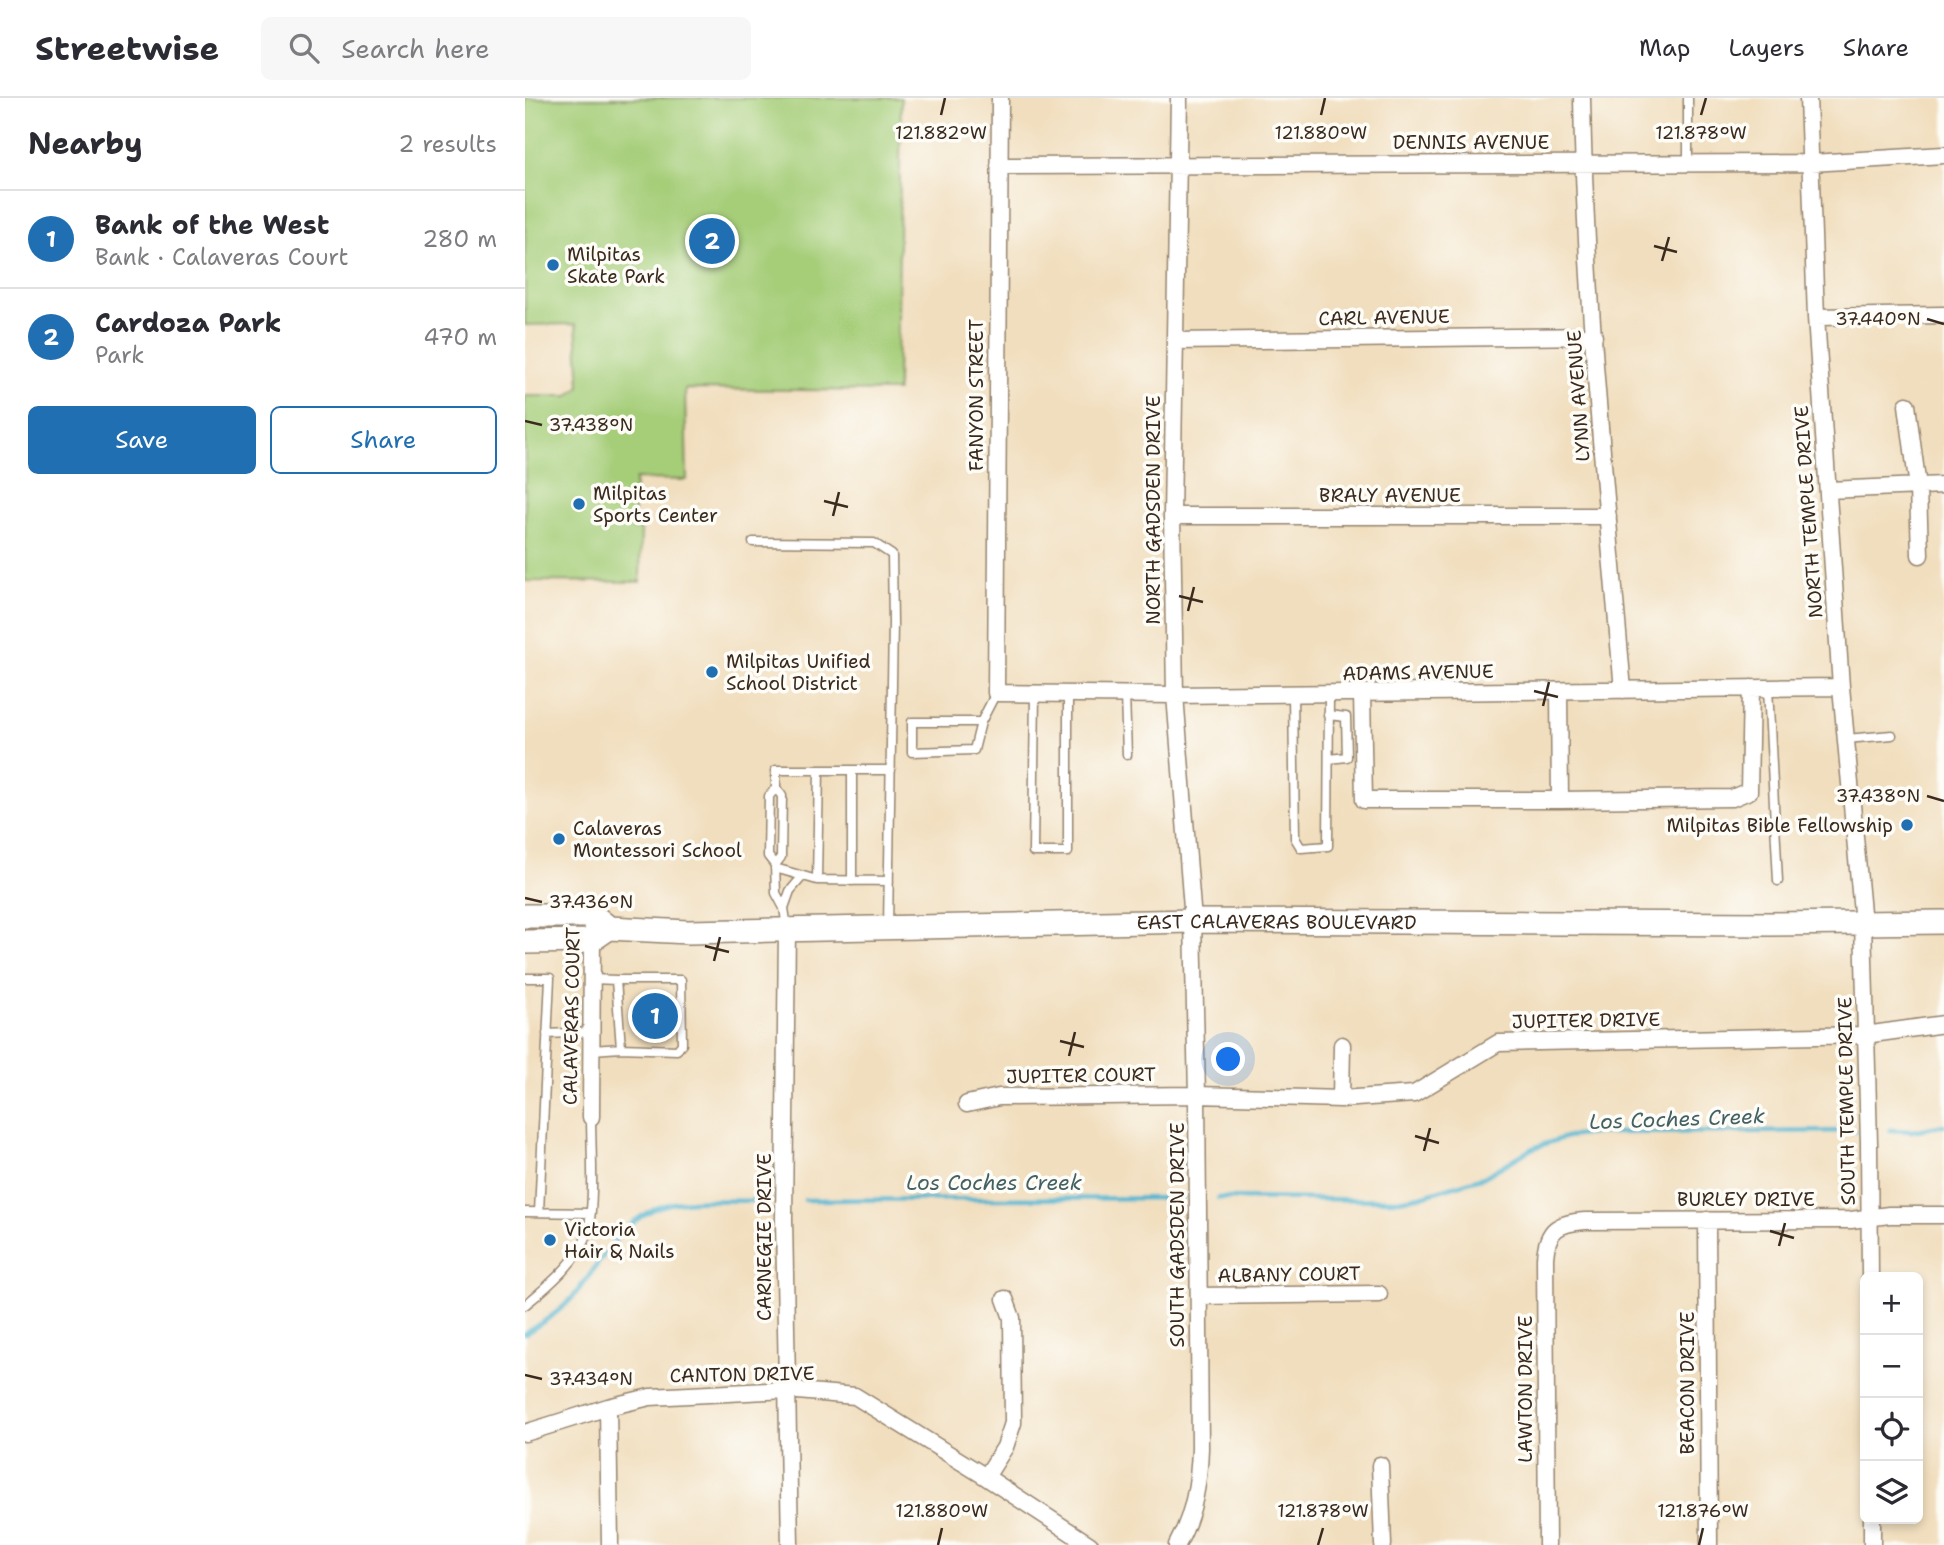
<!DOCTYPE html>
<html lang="en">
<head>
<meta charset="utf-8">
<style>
	:root { --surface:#fff; --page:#f7f7f7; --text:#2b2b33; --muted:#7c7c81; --line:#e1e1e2; --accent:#1f6fb2 }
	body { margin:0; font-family:"Shantell Sans",sans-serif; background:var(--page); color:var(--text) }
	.controls { position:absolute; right:21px; bottom:21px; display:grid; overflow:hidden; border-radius:10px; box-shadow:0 4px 10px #0003 }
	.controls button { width:63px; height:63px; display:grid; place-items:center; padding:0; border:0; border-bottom:2px solid var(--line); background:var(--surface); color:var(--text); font:35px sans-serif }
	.you { position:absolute; left:704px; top:962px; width:24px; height:24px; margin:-18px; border:5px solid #fff; border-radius:50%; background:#1a73e8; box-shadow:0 0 0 10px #1a73e833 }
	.badge { display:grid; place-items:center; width:46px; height:46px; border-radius:50%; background:var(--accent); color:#fff; font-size:23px; font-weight:700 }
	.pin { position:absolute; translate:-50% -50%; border:4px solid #fff; box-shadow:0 2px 7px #0006 }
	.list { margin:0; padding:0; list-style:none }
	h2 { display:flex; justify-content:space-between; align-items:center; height:91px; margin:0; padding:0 28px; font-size:30px }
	h2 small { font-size:23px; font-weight:400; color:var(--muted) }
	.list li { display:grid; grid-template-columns:46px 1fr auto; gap:21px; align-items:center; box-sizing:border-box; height:98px; padding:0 28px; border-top:2px solid var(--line) }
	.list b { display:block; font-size:26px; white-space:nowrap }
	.list p { margin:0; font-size:23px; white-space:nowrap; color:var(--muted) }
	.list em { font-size:23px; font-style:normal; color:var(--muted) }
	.actions { display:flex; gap:14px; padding:21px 28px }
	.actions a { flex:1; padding:16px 0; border:2px solid var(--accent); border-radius:10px; text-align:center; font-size:24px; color:var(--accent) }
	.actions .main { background:var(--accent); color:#fff }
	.icon { flex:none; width:38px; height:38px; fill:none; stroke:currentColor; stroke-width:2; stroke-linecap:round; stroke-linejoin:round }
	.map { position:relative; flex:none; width:1419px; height:1447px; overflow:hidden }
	header { display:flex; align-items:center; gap:42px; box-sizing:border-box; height:98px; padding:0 35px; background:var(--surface); border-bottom:2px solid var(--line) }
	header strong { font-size:33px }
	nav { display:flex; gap:38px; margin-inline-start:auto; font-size:24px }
	.search { width:490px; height:63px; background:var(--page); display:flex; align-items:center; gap:18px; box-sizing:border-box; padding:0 24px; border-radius:10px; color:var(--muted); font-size:26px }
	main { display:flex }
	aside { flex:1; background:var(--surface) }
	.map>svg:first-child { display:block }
</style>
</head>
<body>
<header>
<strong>Streetwise</strong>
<div class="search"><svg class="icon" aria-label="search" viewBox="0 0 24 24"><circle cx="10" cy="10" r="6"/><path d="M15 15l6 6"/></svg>Search here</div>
<nav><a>Map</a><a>Layers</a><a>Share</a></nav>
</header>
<main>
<aside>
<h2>Nearby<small>2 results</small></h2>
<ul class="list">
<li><span class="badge">1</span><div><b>Bank of the West</b><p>Bank · Calaveras Court</p></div><em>280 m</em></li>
<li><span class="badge">2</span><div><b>Cardoza Park</b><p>Park</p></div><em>470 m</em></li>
</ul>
<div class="actions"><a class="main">Save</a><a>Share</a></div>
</aside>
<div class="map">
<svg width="1419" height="1447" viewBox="0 0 1419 1447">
	<rect width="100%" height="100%" fill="#fdfcf7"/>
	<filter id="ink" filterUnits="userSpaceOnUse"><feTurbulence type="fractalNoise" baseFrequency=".0143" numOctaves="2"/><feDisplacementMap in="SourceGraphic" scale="14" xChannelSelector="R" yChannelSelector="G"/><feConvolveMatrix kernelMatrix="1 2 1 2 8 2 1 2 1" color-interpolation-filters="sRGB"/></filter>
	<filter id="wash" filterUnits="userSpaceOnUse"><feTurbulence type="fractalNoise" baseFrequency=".00686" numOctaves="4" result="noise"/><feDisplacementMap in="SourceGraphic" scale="28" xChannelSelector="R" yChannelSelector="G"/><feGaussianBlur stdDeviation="1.57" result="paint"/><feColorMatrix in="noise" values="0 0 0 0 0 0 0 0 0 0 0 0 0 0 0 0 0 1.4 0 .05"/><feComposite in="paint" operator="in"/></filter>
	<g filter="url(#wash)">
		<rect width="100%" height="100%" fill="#f1debe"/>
		<path fill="#a6ce79" stroke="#707c4c" stroke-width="2" d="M0,0H376L372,293L160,291L162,382L110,381L108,431H116L115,484L0,483V298H44L55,288L51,226L0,227Z"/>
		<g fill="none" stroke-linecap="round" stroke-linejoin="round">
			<path stroke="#4fb3ce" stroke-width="4.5" d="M1365,1032L1387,1033L1419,1027
				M693,1100L874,1102L896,1098L959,1079L1008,1050L1041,1039L1076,1035L1330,1033
				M280,1102L659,1100
				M0,1236C16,1225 34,1215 47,1200C75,1168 95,1120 140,1107C167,1100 217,1103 247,1103"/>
		</g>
	</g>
	<g filter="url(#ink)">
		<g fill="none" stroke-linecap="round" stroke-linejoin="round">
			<defs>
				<path id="service" d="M1163,0V65
					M228,444L349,445L367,457L368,525L363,828
					M1243,590L1253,783
					M510,595L508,754H543V596
					M768,596L770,740L776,750L803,748L804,596
					M600,597L602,657
					M803,617L821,619L822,659L804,661
					M456,624H387V654L449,652L456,624L471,595
					M1321,641L1367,637
					M294,672L292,782L364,783
					M250,767L256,759L257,698L251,690
					M250,770L292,782
					M327,783V672
					M259,810L265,793L277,779
					M262,830L259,810L251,795L250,767L243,758L244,698L251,690V672H366
					M0,880H25L14,1114
					M66,881L91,882L96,950L67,952
					M91,882H156L157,946L152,952L96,950
					M22,936L67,934
					M0,1114L65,1115
					M0,1207C21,1190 56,1161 63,1133C70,1103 66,1051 66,1019"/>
				<path id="minor" d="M475,0L471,595L650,597L1316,589
					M1057,0C1060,198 1081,395 1098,592
					M1283,0L1291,219L1316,589L1338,825L1344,1045L1345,1179
					M474,68L1286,65L1419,57
					M1291,219L1419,217
					M650,243L1069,238
					M1382,307L1393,390L1395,457
					M1303,392L1419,387
					M647,418H1083
					M837,595L839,702H1035L1034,593
					M1035,702L1207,700L1224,693L1226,590
					M262,830L259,1122L265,1447
					M816,1001L817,947
					M442,1006L474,999L672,997L816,1001L889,996L973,945L1340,937L1419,926
					M66,1019L67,834
					M1182,1122L1184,1447
					M674,1198L854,1196
					M83,1309L85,1447
					M0,1335L83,1309L125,1299L261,1292L330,1298L461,1379L565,1447
					M855,1367L858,1447
					M461,1379L480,1349L488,1325L487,1220L480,1201
					M1347,1421V1447
					M652,1447C669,1416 674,1385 675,1350L672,997L668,823L650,597L647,418L654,0
					M1022,1447L1020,1160C1022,1131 1033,1125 1060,1123L1326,1122L1364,1117H1419"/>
				<g id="secondary">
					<path id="s1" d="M0,818H69L84,830L163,834L668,823L1246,826L1419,824"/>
					<path d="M0,844L65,843L84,830"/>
				</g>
			</defs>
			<use href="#service" stroke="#96846e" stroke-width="11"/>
			<use href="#minor" stroke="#96846e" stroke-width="19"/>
			<use href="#secondary" stroke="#96846e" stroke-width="26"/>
			<use href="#service" stroke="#fff" stroke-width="8"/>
			<use href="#minor" stroke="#fff" stroke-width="16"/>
			<use href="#secondary" stroke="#fff" stroke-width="23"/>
		</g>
	</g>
	<path fill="none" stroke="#3b2a1e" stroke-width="2.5" d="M416,17L420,0M796,17L800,0M1176,17L1181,0M1129,148L1152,154M1137,163L1144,139M1402,221L1419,226M0,323L17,327M299,403L323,409M308,418L314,394M654,498L678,504M663,513L669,489M1009,593L1033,599M1018,608L1024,584M1402,698L1419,703M0,800L17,804M180,848L204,854M189,863L195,839M535,943L559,949M544,958L550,934M890,1038L914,1045M899,1053L905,1030M1245,1133L1269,1140M1254,1148L1260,1125M0,1277L17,1281M413,1447L417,1430M793,1447L798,1430M1174,1447L1178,1430"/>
	<g fill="#1f6fb2" stroke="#fdfcf7" stroke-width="2.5">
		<circle cx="28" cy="167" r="7"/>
		<circle cx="54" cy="406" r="7"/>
		<circle cx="187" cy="574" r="7"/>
		<circle cx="1382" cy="727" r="7"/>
		<circle cx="34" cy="741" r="7"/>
		<circle cx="25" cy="1142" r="7"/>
	</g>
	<g text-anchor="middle" stroke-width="7" stroke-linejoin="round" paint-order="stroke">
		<g font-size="19" fill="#3b2a1e" stroke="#fdfcf7">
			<text x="946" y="51">DENNIS AVENUE</text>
			<text transform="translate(859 219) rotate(-1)" y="7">CARL AVENUE</text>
			<text transform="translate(451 297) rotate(-90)" y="7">FANYON STREET</text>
			<text transform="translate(1053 298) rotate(-94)" y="7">LYNN AVENUE</text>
			<text x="865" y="404">BRALY AVENUE</text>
			<text transform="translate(628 412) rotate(-90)" y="7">NORTH GADSDEN DRIVE</text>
			<text transform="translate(1283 414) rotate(-94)" y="7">NORTH TEMPLE DRIVE</text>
			<text transform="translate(893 574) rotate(-1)" y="7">ADAMS AVENUE</text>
			<text dy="7" stroke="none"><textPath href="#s1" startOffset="756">EAST CALAVERAS BOULEVARD</textPath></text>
			<text transform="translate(46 918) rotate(-89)" y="7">CALAVERAS COURT</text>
			<text transform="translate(1061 922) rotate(-1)" y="7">JUPITER DRIVE</text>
			<text transform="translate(556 977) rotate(-1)" y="7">JUPITER COURT</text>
			<text transform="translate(1321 1003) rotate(-91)" y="7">SOUTH TEMPLE DRIVE</text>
			<text x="1221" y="1108">BURLEY DRIVE</text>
			<text transform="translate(652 1137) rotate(-90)" y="7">SOUTH GADSDEN DRIVE</text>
			<text transform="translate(239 1139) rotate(-90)" y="7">CARNEGIE DRIVE</text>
			<text transform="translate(764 1176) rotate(-1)" y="7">ALBANY COURT</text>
			<text transform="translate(217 1276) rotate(-1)" y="7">CANTON DRIVE</text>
			<text transform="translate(1162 1285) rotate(-90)" y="7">BEACON DRIVE</text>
			<text transform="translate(1000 1291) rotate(-90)" y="7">LAWTON DRIVE</text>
		</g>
		<g font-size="19" fill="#3b2a1e" stroke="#fdfcf7" text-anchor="start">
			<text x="42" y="163">Milpitas<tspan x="42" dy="22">Skate Park</tspan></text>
			<text x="68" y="402">Milpitas<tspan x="68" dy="22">Sports Center</tspan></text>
			<text x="201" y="570">Milpitas Unified<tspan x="201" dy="22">School District</tspan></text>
			<text x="1368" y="734" text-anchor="end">Milpitas Bible Fellowship</text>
			<text x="48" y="737">Calaveras<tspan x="48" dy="22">Montessori School</tspan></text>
			<text x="39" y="1138">Victoria<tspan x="39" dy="22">Hair &amp; Nails</tspan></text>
		</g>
		<g font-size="21" font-style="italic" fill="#436164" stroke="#fdfcf7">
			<text transform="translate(1152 1021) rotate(-2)" y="7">Los Coches Creek</text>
			<text x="469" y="1092">Los Coches Creek</text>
		</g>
	</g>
	<g font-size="18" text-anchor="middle" fill="#3b2a1e" stroke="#fdfcf7" stroke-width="7" stroke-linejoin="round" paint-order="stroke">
		<text x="416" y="41">121.882°W</text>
		<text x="796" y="41">121.880°W</text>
		<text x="1176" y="41">121.878°W</text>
		<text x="1353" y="227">37.440°N</text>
		<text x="66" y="333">37.438°N</text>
		<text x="1353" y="704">37.438°N</text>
		<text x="66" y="810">37.436°N</text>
		<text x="66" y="1287">37.434°N</text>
		<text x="417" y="1419">121.880°W</text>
		<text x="798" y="1419">121.878°W</text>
		<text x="1178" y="1419">121.876°W</text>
	</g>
</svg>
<div class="controls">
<button>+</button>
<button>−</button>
<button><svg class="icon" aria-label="locate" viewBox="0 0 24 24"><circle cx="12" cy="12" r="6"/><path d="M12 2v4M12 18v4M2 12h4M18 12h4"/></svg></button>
<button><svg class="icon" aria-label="layers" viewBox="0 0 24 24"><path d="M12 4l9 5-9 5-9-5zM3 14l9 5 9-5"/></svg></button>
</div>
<div class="you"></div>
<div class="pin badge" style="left:130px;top:918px">1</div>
<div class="pin badge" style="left:187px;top:143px">2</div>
</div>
</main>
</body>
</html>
